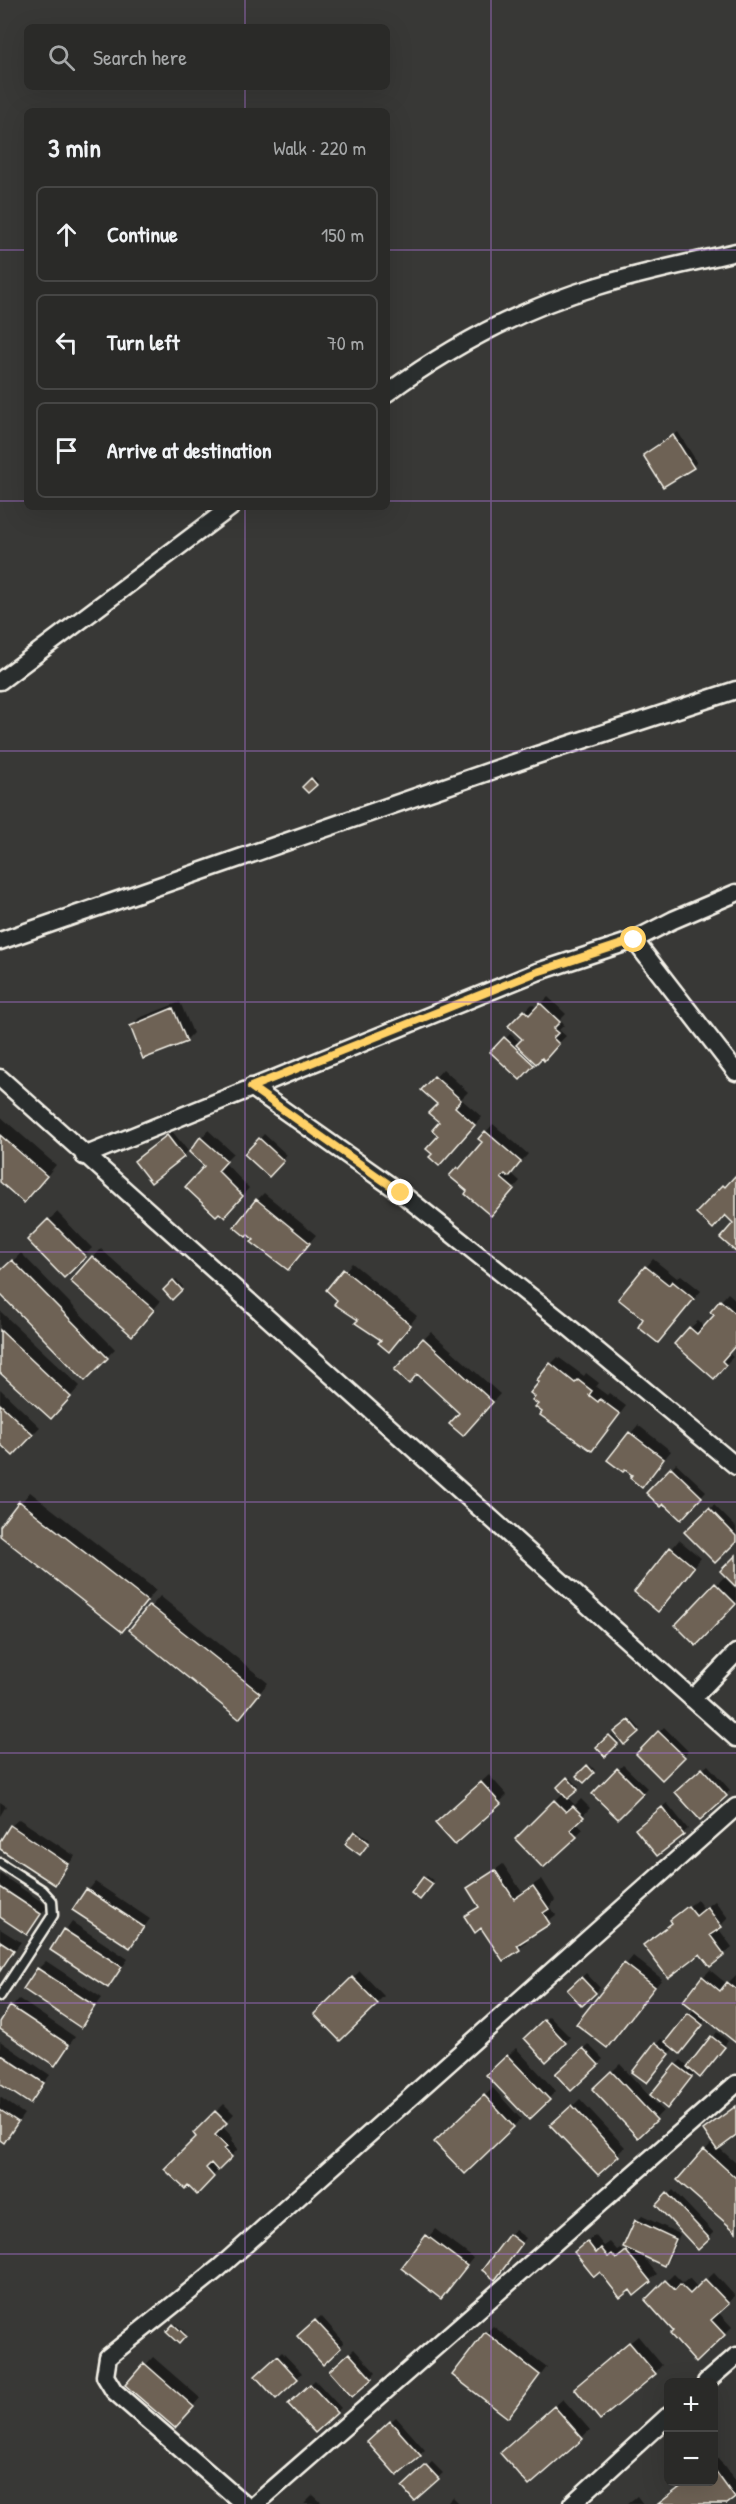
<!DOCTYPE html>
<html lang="en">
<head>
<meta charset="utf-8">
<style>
	:root { --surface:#2a2a28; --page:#363634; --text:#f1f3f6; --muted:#a5a7a8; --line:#464645 }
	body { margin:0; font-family:"Patrick Hand",sans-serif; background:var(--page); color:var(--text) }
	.controls { position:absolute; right:18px; bottom:18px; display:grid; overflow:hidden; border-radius:9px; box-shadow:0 6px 24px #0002 }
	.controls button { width:54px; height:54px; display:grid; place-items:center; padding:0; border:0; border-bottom:2px solid var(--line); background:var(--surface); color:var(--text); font:30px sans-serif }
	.stop { position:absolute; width:18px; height:18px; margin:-14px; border:4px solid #ffd166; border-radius:50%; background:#fff }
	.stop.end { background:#ffd166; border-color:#fff; box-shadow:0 2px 6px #0008 }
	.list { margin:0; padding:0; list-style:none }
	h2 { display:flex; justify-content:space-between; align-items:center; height:78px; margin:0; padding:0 24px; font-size:26px }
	h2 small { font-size:20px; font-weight:400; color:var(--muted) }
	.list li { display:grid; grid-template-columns:39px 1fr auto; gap:18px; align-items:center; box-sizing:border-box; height:96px; margin:0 12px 12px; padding:0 12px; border:2px solid var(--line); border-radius:9px }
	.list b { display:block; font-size:22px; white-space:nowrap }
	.list em { font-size:20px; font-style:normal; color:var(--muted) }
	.icon { flex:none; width:33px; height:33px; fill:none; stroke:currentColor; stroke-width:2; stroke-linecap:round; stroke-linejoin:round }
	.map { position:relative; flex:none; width:736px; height:2504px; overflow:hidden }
	.search { position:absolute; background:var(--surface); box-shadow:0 6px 24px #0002; left:24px; top:24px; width:366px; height:66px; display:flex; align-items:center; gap:15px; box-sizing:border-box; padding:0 21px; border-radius:9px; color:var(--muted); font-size:22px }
	.panel { position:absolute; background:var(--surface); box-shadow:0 6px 24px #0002; left:24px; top:108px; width:366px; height:402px; border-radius:9px }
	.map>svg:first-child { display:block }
</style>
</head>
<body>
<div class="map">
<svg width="736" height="2504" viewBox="0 0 736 2504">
	<rect width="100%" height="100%" fill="#383836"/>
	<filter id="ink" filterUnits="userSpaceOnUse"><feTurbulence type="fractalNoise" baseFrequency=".0167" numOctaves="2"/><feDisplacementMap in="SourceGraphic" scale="12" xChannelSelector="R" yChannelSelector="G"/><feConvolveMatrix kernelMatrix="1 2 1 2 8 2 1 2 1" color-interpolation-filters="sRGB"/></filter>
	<g filter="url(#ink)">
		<path fill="#0007" d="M678,432L697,462L693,466L645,455Z
			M314,777L318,782L308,791L304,787Z
			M548,997L566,1014L560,1020L564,1025L559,1030L566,1036L544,1058L542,1056L520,1078L492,1052L510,1034L520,1043L524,1039L511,1026L532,1004L537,1008Z
			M180,1002L193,1033L186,1040L132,1026L139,1018Z
			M443,1069L468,1092L461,1099L482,1117L447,1156L438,1105L424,1090Z
			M0,1116L56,1165L34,1191L0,1180Z
			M493,1124L528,1154L511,1173L520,1181L498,1206L469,1191L458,1168L465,1161L467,1162L484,1142L480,1139Z
			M208,1130L233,1153L224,1162L249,1188L231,1208L206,1166L191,1152Z
			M172,1131L188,1151L151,1181L141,1156Z
			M264,1134L287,1155L269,1175L246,1154Z
			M264,1193L316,1235L288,1268L256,1240L257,1200Z
			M57,1212L92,1248L64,1276L29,1240Z
			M101,1249L160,1302L139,1326L72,1281Z
			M21,1253L115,1349L85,1379L0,1292V1274Z
			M653,1259L677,1278L681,1275L701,1291L658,1341L646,1319L620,1299Z
			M352,1263L417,1316L396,1342L383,1340L328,1290Z
			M176,1279L183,1287L172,1298L165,1290Z
			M728,1293L736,1300V1343L728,1353L733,1357L721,1369L690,1328L698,1321L705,1327L716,1315L721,1301Z
			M0,1311L80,1386L61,1407L0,1370Z
			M431,1332L500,1394L470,1427L424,1339Z
			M558,1357L584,1376L586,1373L599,1383L596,1387L607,1395L609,1393L626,1406L599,1441L571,1433L569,1435L542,1415L544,1412L540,1403L541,1382L551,1364Z
			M0,1389L40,1427L13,1454L0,1442Z
			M638,1425L671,1451L649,1478L609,1459Z
			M676,1463L706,1491L681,1518L664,1501L649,1493Z
			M30,1492L156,1590L122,1630L0,1535V1528Z
			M714,1505L736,1527V1540L686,1532Z
			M679,1540L701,1558L665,1602L636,1592Z
			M724,1577L736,1589V1602L696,1644L677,1625Z
			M160,1596L268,1683L239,1717L131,1630Z
			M631,1719L640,1729L624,1743L616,1732Z
			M664,1727L688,1751L662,1778L638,1754Z
			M612,1734L619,1741L605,1754L598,1747Z
			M590,1765L595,1770L584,1781L579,1776Z
			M623,1765L647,1788L618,1817L594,1794Z
			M708,1765L730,1790L726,1795L682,1787Z
			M489,1775L507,1795L499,1803L445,1815Z
			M570,1777L579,1787L567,1797L575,1805L581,1799L590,1808L577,1822L583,1829L562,1850L517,1839L564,1792L559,1787Z
			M0,1802L6,1806L0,1816Z
			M667,1803L688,1829L657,1854L642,1824Z
			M19,1819L75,1856L54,1883L0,1847L11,1826Z
			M357,1830L370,1840L362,1851L356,1832Z
			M503,1864L522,1892L542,1879L555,1900L550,1906L556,1915L525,1938L527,1941L519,1949L466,1916L479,1905L469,1889Z
			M0,1874L48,1906L27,1933L0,1915Z
			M427,1876L434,1881L420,1898L413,1892Z
			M95,1882L150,1919L130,1946L74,1909Z
			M697,1900L704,1909L715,1901L728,1918L718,1928L732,1947L724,1954L674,1922L680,1913Z
			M72,1922L128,1959L108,1987L52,1950Z
			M0,1929L21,1942L0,1969Z
			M633,1956L662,1979L607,2046L579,2023Z
			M46,1961L102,1998L81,2026L38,1969Z
			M710,1970L727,1984L736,1975V2041L707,2018L684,2047H674L651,2076L657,2043L661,2039L667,2043L695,2008L703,1977Z
			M360,1971L384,1996L340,2039L316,2014Z
			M586,1973L600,1988L582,2004L569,1990Z
			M19,1999L75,2037L55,2064L0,2028L12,2007Z
			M549,2016L570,2037L546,2059L526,2038Z
			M717,2032L728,2041L705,2071L696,2072L672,2102L676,2065L681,2060L689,2067Z
			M0,2041L50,2075L30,2102L0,2082Z
			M588,2044L603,2059L571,2089L557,2074Z
			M516,2048L556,2091L529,2118L488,2075Z
			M620,2064L663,2111L638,2136L594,2089Z
			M493,2088L521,2119L465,2172L436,2142Z
			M0,2097L24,2114L4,2141L0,2138Z
			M580,2099L625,2147L598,2173L553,2125Z
			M224,2104L234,2114L222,2126L233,2138L231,2141L238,2149L197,2193L199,2137L195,2133Z
			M736,2106V2134L718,2147L736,2163V2230L705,2150L713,2142Z
			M673,2190L714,2233L698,2248L658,2205Z
			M642,2216L680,2234L669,2259L664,2264L641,2254L657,2274L634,2294L583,2245L595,2235L604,2246L610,2242L617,2250L620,2248L624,2253L630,2248L637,2221Z
			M435,2229L473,2258L441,2297L404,2268Z
			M515,2230L526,2238L499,2273L484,2270Z
			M714,2273L735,2296L718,2312L732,2327L696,2361L675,2331L647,2300L674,2274L683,2283L689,2278L698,2288Z
			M321,2316L344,2342L323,2362L299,2336Z
			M176,2324L186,2333L179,2342L168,2332Z
			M493,2326L547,2367L515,2408L486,2333Z
			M638,2336L662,2365L655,2373L583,2381Z
			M354,2349L376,2373L352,2395L331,2371Z
			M282,2352L302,2373L277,2397L257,2376Z
			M153,2357L200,2398L182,2419L127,2384Z
			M315,2380L341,2408L315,2431L290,2404Z
			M563,2399L590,2430L530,2484L510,2445Z
			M396,2417L425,2450L398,2474L374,2437Z
			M718,2458L736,2481V2495L724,2504H659L687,2482H714V2461Z
			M432,2462L443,2473L414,2499L404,2487Z
			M313,2495L323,2504H304Z
			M637,2496L643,2504H627Z
			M453,2497L460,2504H446Z"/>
		<path fill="#6e6254" stroke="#f4f1e8" stroke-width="1.5" d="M673,435L694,468L663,487L643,455Z
			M311,778L317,785L308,793L302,787Z
			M540,1003L560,1022L553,1029L558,1033L553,1038L559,1044L544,1061L542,1058L536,1064L516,1045L522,1039L508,1026L524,1010L529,1015Z
			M173,1008L187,1042L143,1059L130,1026Z
			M504,1037L534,1065L520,1080L490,1052Z
			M434,1076L461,1100L455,1107L475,1125L439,1166L429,1157L432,1154L426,1149L438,1136L432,1130L439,1122L428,1113L437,1104L421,1090Z
			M485,1131L521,1162L509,1177L505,1174L501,1178L514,1189L491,1216L465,1194L467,1191L449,1176L457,1167L459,1169L482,1142L478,1139Z
			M0,1135L47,1176L24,1203L0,1182Z
			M167,1135L184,1157L151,1183L134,1161Z
			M200,1137L227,1161L218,1171L243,1196L224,1217L219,1213L216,1216L185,1187L204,1166L189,1152Z
			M259,1138L284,1161L269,1177L244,1154Z
			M735,1176L736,1177V1252L720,1238L733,1223L725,1215L713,1229L696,1213L723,1185L725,1187Z
			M256,1199L310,1243L288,1270L251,1242L254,1240L248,1235L246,1237L234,1227Z
			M48,1219L86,1257L64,1278L27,1240Z
			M92,1256L154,1310L132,1336L70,1281Z
			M12,1260L108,1358L85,1381L0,1294V1271Z
			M645,1266L669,1285L672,1281L694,1299L658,1343L638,1327L643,1319L618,1299Z
			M343,1269L411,1325L389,1352L378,1343L381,1340L355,1323L358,1320L334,1304L337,1300L326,1290Z
			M173,1280L182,1290L172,1300L163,1290Z
			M720,1300L736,1314V1345L722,1361L726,1365L714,1379L674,1344L689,1327L697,1334L714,1315L710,1312Z
			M0,1330L71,1397L51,1419L0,1373Z
			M423,1338L493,1402L463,1436L449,1424L459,1413L417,1374L409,1384L394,1370Z
			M550,1363L575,1383L578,1380L592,1391L589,1395L598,1402L600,1399L620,1414L592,1451L540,1415L542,1412L535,1407L538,1404L532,1400L535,1397L530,1393L539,1382L536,1381Z
			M0,1404L33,1435L13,1456L0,1444Z
			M629,1432L664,1459L642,1488L630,1478L632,1475L625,1470L623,1472L607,1460Z
			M671,1467L702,1497L681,1520L664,1504L661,1507L646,1493Z
			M19,1501L147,1601L122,1632L0,1536V1526Z
			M709,1508L736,1536V1542L715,1563L684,1532Z
			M670,1547L694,1567L658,1612L634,1592Z
			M736,1555V1587L720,1571Z
			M715,1583L736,1604L696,1646L675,1625Z
			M149,1605L260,1693L239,1719L129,1630Z
			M629,1720L639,1732L624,1745L614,1732Z
			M658,1731L685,1757L662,1780L636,1754Z
			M609,1735L618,1744L605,1757L596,1747Z
			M587,1765L594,1773L584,1783L576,1776Z
			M617,1768L643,1794L618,1819L592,1794Z
			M702,1768L727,1796L700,1820L675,1792Z
			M567,1777L578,1790L567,1799L557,1787Z
			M481,1782L501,1804L455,1845L435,1823Z
			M554,1800L566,1812L573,1806L584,1817L570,1830L577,1837L543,1868L515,1839Z
			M662,1807L684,1835L657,1856L635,1829Z
			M10,1825L68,1864L55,1885L0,1849V1841Z
			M354,1831L369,1843L360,1855L345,1844Z
			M495,1870L514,1899L533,1886L549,1909L543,1913L550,1924L517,1945L520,1950L503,1961L481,1928L475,1933L464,1916L479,1907L467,1888Z
			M423,1877L433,1884L420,1900L411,1893Z
			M0,1887L41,1914L27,1935L0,1917Z
			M86,1889L144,1927L130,1948L72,1910Z
			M688,1906L696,1916L707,1907L722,1927L710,1935L725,1955L710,1967L700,1954L668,1978L643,1945L672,1923L670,1920Z
			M63,1929L122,1967L108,1988L50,1950Z
			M0,1941L14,1950L0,1971Z
			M624,1963L655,1987L607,2048L576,2024Z
			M37,1968L95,2006L81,2028L23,1989Z
			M702,1976L720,1991L727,1982L736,1989V2043L683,2001Z
			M352,1977L378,2004L340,2041L314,2014Z
			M581,1977L596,1993L582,2006L567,1990Z
			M10,2006L69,2045L55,2066L0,2029V2022Z
			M688,2013L703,2025L680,2054L665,2042Z
			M544,2019L566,2043L546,2062L524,2038Z
			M711,2036L725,2047L700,2078L687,2067Z
			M655,2042L670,2054L647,2083L632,2072Z
			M583,2048L599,2065L571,2091L555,2074Z
			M0,2054L44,2083L30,2104L0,2084Z
			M507,2055L550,2100L529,2120L486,2075Z
			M675,2064L692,2077L667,2109L650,2095Z
			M611,2071L657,2120L638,2138L592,2089Z
			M484,2095L514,2127L465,2174L434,2142Z
			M572,2105L619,2156L598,2175L550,2125Z
			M736,2106V2136L717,2150L703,2130Z
			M0,2110L18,2122L4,2143L0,2140Z
			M215,2111L227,2123L215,2135L227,2147L224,2149L232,2157L218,2171L211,2163L206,2168L214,2177L197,2195L188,2186L185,2189L164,2169L196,2137L193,2133Z
			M704,2149L736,2178V2232L677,2180Z
			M667,2193L710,2239L698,2250L656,2205Z
			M635,2220L676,2239L664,2266L623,2247Z
			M509,2234L522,2244L495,2280L482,2270Z
			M426,2235L467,2266L441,2299L401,2268Z
			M587,2241L596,2253L601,2248L608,2257L612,2254L616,2259L626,2251L651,2282L634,2296L630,2290L620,2298L600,2272L594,2277L574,2252Z
			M705,2279L729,2304L711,2320L725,2335L696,2363L670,2334L673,2331L645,2300L665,2280L675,2290L680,2284L690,2294Z
			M315,2320L341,2348L323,2365L297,2336Z
			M173,2324L186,2336L179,2344L166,2332Z
			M485,2332L540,2375L508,2418L452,2375Z
			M629,2342L656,2374L600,2420L574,2388Z
			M349,2353L372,2379L352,2397L329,2371Z
			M277,2356L298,2379L276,2399L255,2376Z
			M144,2363L194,2407L175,2428L125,2385Z
			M310,2384L337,2413L315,2433L288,2404Z
			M554,2406L583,2439L529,2486L500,2453Z
			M390,2421L421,2456L397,2476L367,2442Z
			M426,2465L439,2479L414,2501L402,2487Z
			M714,2469L735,2498L727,2504H658L687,2482H714Z"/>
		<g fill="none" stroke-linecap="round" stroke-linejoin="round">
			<defs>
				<path id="lane" d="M0,1863L42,1890L52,1901L53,1915L0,1996"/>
				<path id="street" d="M387,393C450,347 523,308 598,286C643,272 690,263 736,252
					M0,681L231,507
					M634,940L736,1072
					M0,941L534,756L736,690
					M0,1078L736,1738
					M251,1087L401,1193L565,1324L736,1466
					M84,1156L537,972L634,940L673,920L736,893
					M692,1699L736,1653
					M706,2382L736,2356
					M244,2504L114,2391L105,2376L108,2357L219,2268L736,1807
					M256,2504L736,2084
					M572,2504L668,2416"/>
			</defs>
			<use href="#lane" stroke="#f4f1e8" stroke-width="13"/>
			<use href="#street" stroke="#f4f1e8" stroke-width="21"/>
			<use href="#lane" stroke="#2a2d2e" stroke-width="8"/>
			<use href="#street" stroke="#2a2d2e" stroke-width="16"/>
		</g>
	</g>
	<g fill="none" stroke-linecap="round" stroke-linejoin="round" filter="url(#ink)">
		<path stroke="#ffd166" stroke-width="8" d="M401,1193L251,1087L537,972L634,940"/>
	</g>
	<path fill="none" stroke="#a571cd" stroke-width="1.5" stroke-opacity="0.55" d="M245,0V27M491,0V2504M245,87V111M0,250H27M387,250H736M0,501H27M387,501H736M245,507V2504M0,751H736M0,1002H736M0,1252H736M0,1502H736M0,1753H736M0,2003H736M0,2254H736"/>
</svg>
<div class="controls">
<button>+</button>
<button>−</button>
</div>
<div class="stop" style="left:634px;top:940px"></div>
<div class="stop end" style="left:401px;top:1193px"></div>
<div class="search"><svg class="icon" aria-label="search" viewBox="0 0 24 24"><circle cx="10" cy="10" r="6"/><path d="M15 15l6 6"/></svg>Search here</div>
<section class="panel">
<h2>3 min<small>Walk · 220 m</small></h2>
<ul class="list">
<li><svg class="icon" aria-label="ahead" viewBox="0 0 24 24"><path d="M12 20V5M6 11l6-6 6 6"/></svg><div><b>Continue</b></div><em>150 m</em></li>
<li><svg class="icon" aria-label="left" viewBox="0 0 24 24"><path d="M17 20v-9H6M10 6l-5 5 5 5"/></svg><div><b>Turn left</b></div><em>70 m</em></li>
<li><svg class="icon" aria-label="arrive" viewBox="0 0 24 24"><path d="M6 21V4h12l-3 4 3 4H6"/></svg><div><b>Arrive at destination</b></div></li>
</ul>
</section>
</div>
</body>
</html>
